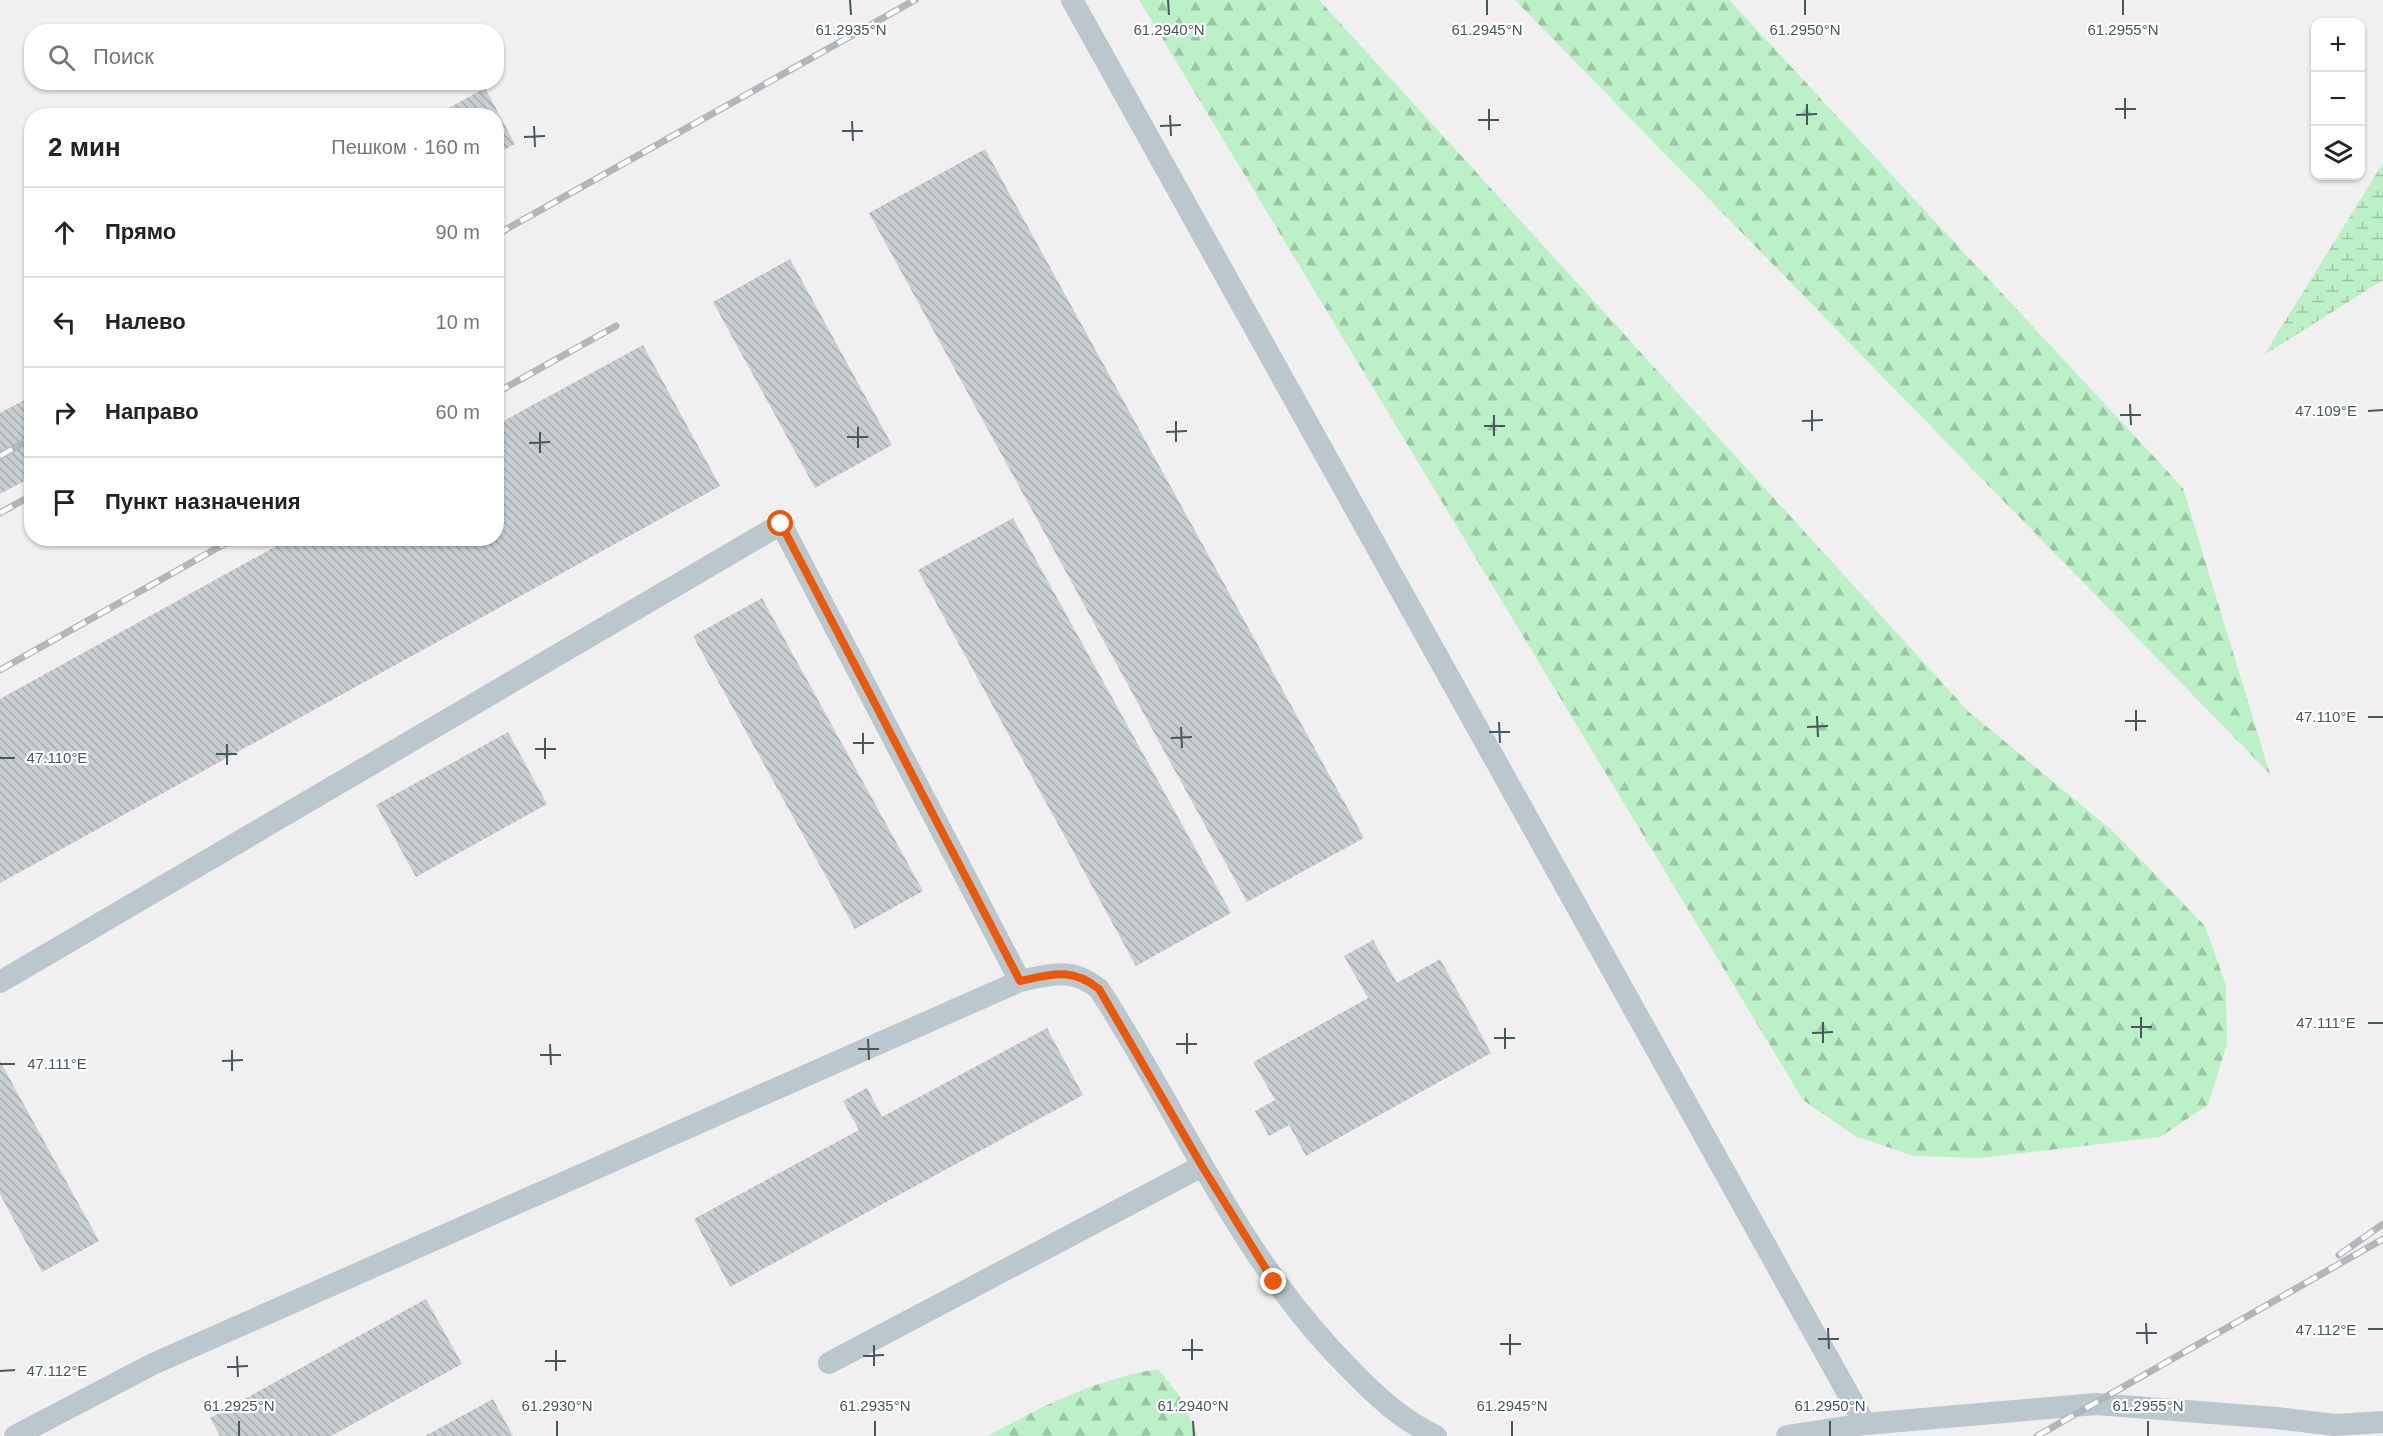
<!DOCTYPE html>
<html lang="ru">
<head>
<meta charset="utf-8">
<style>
	:root { --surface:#fff; --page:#f2f2f2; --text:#222; --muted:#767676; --line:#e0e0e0 }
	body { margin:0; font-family:Arial,sans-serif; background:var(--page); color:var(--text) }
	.controls { position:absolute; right:18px; top:18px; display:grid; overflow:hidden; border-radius:12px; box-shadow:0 2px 4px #0004 }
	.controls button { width:54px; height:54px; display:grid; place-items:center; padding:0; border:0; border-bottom:2px solid var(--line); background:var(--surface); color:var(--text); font:30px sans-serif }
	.stop { position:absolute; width:18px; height:18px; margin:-14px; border:4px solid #ea580c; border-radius:50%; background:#fff }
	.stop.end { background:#ea580c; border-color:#fff; box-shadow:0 2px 6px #0008 }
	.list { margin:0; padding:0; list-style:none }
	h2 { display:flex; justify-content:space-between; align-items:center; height:78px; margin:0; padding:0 24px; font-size:26px }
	h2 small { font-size:20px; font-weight:400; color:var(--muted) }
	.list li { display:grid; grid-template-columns:39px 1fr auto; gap:18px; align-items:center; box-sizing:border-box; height:90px; padding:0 24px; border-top:2px solid var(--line) }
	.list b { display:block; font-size:22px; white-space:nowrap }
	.list em { font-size:20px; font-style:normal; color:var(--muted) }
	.icon { flex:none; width:33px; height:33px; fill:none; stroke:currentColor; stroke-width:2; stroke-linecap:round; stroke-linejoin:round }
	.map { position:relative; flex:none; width:2383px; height:1436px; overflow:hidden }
	.search { position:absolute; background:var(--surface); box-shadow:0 2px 4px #0004; left:24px; top:24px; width:480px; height:66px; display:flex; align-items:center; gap:15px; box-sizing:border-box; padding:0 21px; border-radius:24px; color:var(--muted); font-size:22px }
	.panel { position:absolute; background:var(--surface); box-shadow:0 2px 4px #0004; left:24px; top:108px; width:480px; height:438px; border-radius:24px }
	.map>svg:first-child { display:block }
</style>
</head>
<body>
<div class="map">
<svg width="2383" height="1436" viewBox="0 0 2383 1436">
	<defs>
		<pattern id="forest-firs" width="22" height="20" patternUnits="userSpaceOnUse" patternTransform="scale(1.5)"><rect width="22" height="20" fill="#bcf1c7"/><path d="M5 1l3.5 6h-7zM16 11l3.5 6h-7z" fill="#9bc6a5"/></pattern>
		<pattern id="wetland-marsh" width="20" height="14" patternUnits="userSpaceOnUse" patternTransform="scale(1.5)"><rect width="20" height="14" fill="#bcf1c7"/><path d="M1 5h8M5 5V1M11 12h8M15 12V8" fill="none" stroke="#9bc6a5"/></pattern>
		<pattern id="building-back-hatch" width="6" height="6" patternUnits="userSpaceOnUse" patternTransform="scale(1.5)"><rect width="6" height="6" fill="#c9ced2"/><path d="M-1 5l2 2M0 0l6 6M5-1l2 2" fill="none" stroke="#a5aaae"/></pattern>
	</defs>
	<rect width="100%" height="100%" fill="#f2eff0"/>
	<path fill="url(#forest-firs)" d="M1139,0H1319L1969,712L2114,832L2205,926L2226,985L2227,1044L2208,1105L2160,1137L1980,1158L1914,1156L1855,1136L1803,1100Z
		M1515,0H1729L2183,488L2270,774Z
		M1158,1369L1179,1395L1198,1436H988C1041,1406 1097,1379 1158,1369Z"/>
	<path fill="url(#wetland-marsh)" d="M2383,163V280L2264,355Z"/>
	<path fill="url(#building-back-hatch)" d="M485,88L515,144L496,154V116H434Z
		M985,149L1364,838L1247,902L869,213Z
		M790,259L892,445L815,488L713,302Z
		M643,345L720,486L0,883V699L291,538H496V425Z
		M32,396V477L0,494V413Z
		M1013,518L1231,913L1136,966L918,570Z
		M762,598L923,891L855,929L693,636Z
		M508,732L547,804L416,877L376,805Z
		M1373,940L1397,983L1440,959L1491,1053L1306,1156L1289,1125L1269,1136L1255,1111L1275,1100L1253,1062L1368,998L1344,956Z
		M1047,1028L1083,1095L730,1287L694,1219L859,1130L843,1101L867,1088L882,1117Z
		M0,1061L99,1241L42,1272L0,1194Z
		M426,1299L462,1364L331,1436H220L210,1418Z
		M493,1399L513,1436H425Z"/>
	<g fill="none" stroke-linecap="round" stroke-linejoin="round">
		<path stroke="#bac7cd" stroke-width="22" d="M1072,0L1865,1424
			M0,982L781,524L1020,981
			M829,1363L1202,1166
			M15,1436L153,1364L1020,981C1052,974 1072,967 1099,989C1183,1118 1239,1259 1351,1370C1376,1396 1403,1421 1436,1436
			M1787,1436L1865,1424L2096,1404L2276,1418L2335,1425L2383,1422"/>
		<defs>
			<path id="rail" d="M496,235L915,0
				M496,393L616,326
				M0,456L32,438
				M0,513L32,495
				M0,670L235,538
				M2339,1255L2383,1224
				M2037,1436L2383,1239"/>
		</defs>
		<use href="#rail" stroke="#b1b6ba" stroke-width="7"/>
		<use href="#rail" stroke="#fff" stroke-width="4.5" stroke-dasharray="14" stroke-linecap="butt"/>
	</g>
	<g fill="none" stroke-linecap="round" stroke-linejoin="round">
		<path stroke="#ea580c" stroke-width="8" d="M781,524L1020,981C1052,974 1072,967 1099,989L1202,1166L1274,1282"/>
	</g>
	<path fill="none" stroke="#46575e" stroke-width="2" d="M850,0L851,15M1168,0L1169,15M1487,0V15M1805,0V15M2123,0V15M2125,98V119M1807,104V125M1489,109V130M2115,109H2136M1170,115L1171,136M1796,115L1817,114M1478,120H1499M852,121L853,141M534,126L535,147M1160,126L1181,125M842,131H863M524,137L545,136M2130,404L2131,425M1812,410V431M2368,411L2383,410M1494,415V436M2120,415H2141M1176,421V442M1802,421L1823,420M1484,426H1505M858,427V448M540,432V453M1166,432L1187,431M847,437H868M529,443L550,442M2136,710V731M1817,716L1818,737M2368,717H2383M2125,721H2146M1499,722L1500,743M1181,727L1182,748M1807,727L1828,726M1489,732H1510M863,733V754M545,738V759M1171,738L1192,737M853,743H874M227,744V765M535,749H556M216,754H237M0,758H15M2141,1017V1038M1823,1022V1043M2368,1023H2383M2131,1027H2152M1505,1028V1049M1187,1033V1054M1812,1033L1833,1032M1494,1038H1515M868,1039L869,1060M550,1044L551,1065M1176,1044H1197M858,1049H879M232,1050V1071M540,1055H561M222,1061L243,1060M0,1064H15M2146,1323L2147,1344M1828,1328L1829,1349M2368,1329H2383M2136,1333H2157M1510,1334V1355M1192,1339V1360M1818,1339H1839M1500,1344H1521M874,1345V1366M556,1350V1371M1182,1350H1203M237,1356L238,1377M863,1356L884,1355M545,1361H566M227,1367L248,1366M0,1371L15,1370M239,1421V1436M557,1421V1436M875,1421V1436M1193,1421L1194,1436M1512,1421V1436M1830,1421V1436M2148,1421V1436"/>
	<g font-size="15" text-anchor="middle" fill="#46575e" stroke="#fff" stroke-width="4.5" stroke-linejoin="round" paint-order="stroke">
		<text x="851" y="35">61.2935°N</text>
		<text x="1169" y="35">61.2940°N</text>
		<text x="1487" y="35">61.2945°N</text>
		<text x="1805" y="35">61.2950°N</text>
		<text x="2123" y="35">61.2955°N</text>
		<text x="2326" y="416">47.109°E</text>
		<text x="2326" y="722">47.110°E</text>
		<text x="57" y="763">47.110°E</text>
		<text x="2326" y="1028">47.111°E</text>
		<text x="57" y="1069">47.111°E</text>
		<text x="2326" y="1335">47.112°E</text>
		<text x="57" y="1376">47.112°E</text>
		<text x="239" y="1411">61.2925°N</text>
		<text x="557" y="1411">61.2930°N</text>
		<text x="875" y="1411">61.2935°N</text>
		<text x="1193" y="1411">61.2940°N</text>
		<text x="1512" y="1411">61.2945°N</text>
		<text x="1830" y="1411">61.2950°N</text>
		<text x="2148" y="1411">61.2955°N</text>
	</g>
</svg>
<div class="controls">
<button>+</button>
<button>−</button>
<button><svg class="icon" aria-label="layers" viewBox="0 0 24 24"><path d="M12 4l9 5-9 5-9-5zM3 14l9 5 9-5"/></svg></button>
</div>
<div class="stop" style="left:781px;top:524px"></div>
<div class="stop end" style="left:1274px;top:1282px"></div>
<div class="search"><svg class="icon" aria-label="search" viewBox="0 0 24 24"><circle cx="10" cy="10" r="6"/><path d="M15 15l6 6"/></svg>Поиск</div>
<section class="panel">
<h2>2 мин<small>Пешком · 160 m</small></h2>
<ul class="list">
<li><svg class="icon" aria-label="ahead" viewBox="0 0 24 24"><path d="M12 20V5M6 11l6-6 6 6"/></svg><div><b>Прямо</b></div><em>90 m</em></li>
<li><svg class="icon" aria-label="left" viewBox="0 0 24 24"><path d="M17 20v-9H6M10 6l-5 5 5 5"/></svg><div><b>Налево</b></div><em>10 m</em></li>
<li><svg class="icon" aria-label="right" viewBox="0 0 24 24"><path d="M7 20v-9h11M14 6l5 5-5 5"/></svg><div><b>Направо</b></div><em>60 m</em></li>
<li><svg class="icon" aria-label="arrive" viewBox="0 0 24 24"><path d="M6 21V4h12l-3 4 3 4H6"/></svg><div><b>Пункт назначения</b></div></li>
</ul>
</section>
</div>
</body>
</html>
